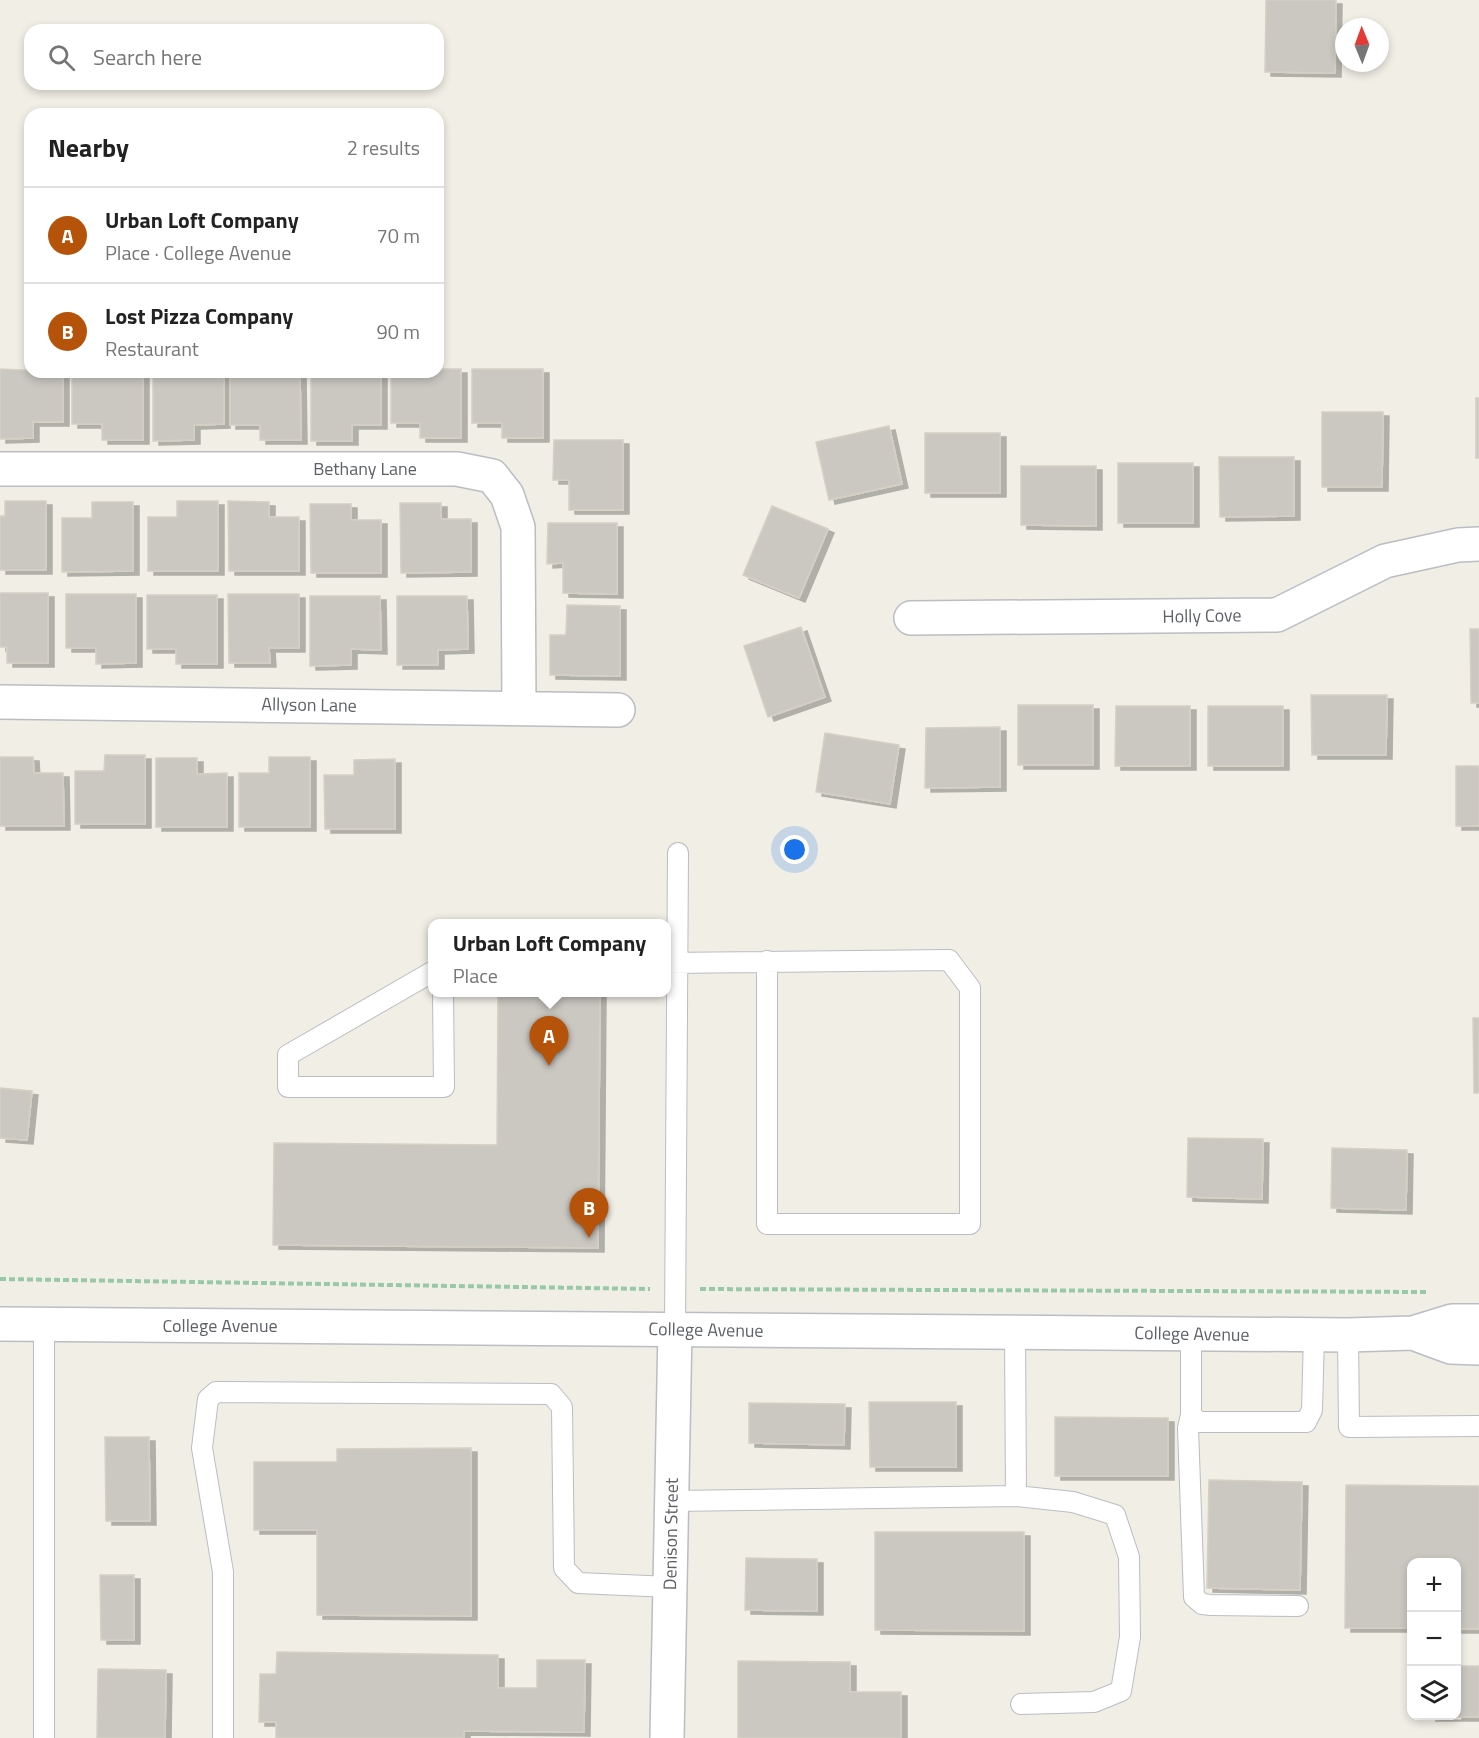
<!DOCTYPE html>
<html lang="en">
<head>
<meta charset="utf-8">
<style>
	:root { --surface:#fff; --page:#f6f6f6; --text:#222; --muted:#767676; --line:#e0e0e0; --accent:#b45309 }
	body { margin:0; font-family:"Titillium Web",sans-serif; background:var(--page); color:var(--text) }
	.controls { position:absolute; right:18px; bottom:18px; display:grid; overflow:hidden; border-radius:12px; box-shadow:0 3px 9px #0003 }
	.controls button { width:54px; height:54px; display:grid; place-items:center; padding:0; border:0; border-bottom:2px solid var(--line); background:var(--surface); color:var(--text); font:30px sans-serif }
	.compass { position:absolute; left:1335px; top:18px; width:54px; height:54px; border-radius:50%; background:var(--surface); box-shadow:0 3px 9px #0003; rotate:359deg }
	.you { position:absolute; left:795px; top:850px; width:21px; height:21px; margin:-15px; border:4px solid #fff; border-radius:50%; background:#1a73e8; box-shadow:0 0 0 9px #1a73e833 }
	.badge { display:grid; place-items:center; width:39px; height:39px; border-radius:50%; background:var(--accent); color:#fff; font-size:20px; font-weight:700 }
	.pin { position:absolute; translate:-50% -50px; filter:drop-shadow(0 2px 3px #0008) }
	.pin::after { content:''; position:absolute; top:32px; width:21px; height:18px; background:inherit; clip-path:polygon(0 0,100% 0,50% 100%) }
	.popup { position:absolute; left:428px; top:919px; width:243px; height:78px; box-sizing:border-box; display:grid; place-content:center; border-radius:12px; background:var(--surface); filter:drop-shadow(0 2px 4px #0005); font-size:20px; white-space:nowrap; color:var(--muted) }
	.popup b { font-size:22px; color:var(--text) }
	.popup::after { content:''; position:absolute; left:50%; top:100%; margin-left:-12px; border:12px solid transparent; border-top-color:var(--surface) }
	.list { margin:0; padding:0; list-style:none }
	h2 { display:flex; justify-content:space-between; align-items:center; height:78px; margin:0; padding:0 24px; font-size:26px }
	h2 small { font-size:20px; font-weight:400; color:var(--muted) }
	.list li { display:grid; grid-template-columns:39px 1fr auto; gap:18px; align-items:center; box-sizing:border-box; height:96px; padding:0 24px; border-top:2px solid var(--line) }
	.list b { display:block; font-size:22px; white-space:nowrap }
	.list p { margin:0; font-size:20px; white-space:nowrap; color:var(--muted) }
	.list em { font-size:20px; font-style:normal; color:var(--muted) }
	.icon { flex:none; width:33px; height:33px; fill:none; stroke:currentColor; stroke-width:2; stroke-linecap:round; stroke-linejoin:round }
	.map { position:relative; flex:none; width:1479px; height:1738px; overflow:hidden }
	.search { position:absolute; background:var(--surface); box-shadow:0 3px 9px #0003; left:24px; top:24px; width:420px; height:66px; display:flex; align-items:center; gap:15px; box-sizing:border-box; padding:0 21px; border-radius:18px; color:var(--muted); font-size:22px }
	.panel { position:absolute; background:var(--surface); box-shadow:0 3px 9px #0003; left:24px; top:108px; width:420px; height:270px; border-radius:18px }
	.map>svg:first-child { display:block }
</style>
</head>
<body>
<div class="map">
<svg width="1479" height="1738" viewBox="0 0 1479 1738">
	<defs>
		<filter id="shadow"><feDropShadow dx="6" dy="4" stdDeviation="0" flood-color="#0004"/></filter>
	</defs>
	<rect width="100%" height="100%" fill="#f0eee5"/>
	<path fill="#cbc8c2" stroke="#d6d0c3" stroke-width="1.5" filter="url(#shadow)" d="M1266,0H1336L1335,73L1265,72Z
		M0,369L63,372V422H33V438L0,439Z
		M438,369H461V438H420V423H391V372H438Z
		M472,369H543V438H502V423H472Z
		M72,372H143V440H102V424H72Z
		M153,372H224V424L194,425V440L153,441Z
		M230,372H300L301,440H260V425H230Z
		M311,372H381V425H352V441H311Z
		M1476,398H1479V458H1476Z
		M1322,412H1383L1382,487H1322Z
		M889,426L902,484L829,500L816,442Z
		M925,433H1000V493H925Z
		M554,440H623V510H569V480H553Z
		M1219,457H1294V516L1220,517Z
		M1118,463H1193V523H1118Z
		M1021,466H1096V526L1021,525Z
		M5,501H46V570H0V516H5Z
		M177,501H218V571H148V517H177Z
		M228,501L269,502V517H299V571H229Z
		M92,502H133V571L62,572V518H92Z
		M400,503H441V519H471V572L401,573Z
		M310,504H351V520H381V573H311Z
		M772,506L828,529L799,598L743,575Z
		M548,523H617V594L563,593V563L547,564Z
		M0,593H48V663H7V647H0Z
		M66,594H136V663L96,664V648H66Z
		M228,594H299V648H269L270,663H229Z
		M147,595H217V664H176V649H147Z
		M310,596H380L381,650L351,649V665L310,666Z
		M397,596H467L468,649L438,650V665H397Z
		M567,605L620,606V676L550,675V635H566Z
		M801,627L825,697L768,717L744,646Z
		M1470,629H1479V703H1471Z
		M1311,695H1387L1386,755H1312Z
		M1018,705H1093V765H1018Z
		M1116,706H1190V766H1115Z
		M1208,706H1283V766H1208Z
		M1000,727V787L925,788L926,728Z
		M825,733L899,745L890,804L816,792Z
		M105,755H145V824H75V771H104Z
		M0,757H33L34,773H63L64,826H0Z
		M269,757H310V827H239V773H269Z
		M156,758H197V774L227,773V827H156Z
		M395,759V829H325L324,775H354V760Z
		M1456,766H1479V826H1456Z
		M498,992H600L598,1248L273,1245L274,1143L497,1145Z
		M1473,1018H1479V1093H1474Z
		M0,1088L32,1091L27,1140L0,1138Z
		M1188,1138L1263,1139L1262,1199L1187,1197Z
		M1332,1148L1407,1150L1406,1210L1331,1208Z
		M869,1402H956V1467H870Z
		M749,1403L845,1404L844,1445L749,1443Z
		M1055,1417L1168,1418V1476H1055Z
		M105,1437H149L150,1521H106Z
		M471,1448V1616L317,1615V1530H254V1462H337V1449Z
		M1209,1480L1302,1482L1300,1590L1207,1588Z
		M1346,1485L1479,1486V1629H1456V1562H1412V1628H1345Z
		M875,1532H1024V1631L875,1630Z
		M746,1558L817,1559V1611L745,1610Z
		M100,1575H134V1640H101Z
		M277,1652L498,1655V1688H537V1660H585L584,1732L464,1731V1738H276V1722H259L260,1674H276Z
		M738,1661L850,1662V1692H901V1738H738Z
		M1456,1666H1479V1717H1429L1456,1716Z
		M98,1669L166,1670L165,1738H97Z"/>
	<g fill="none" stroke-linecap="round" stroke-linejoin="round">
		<defs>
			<path id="lane" d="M666,963L949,960L970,988V1224H767V961
				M432,972L288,1055V1087H444L443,992
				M44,1324V1738
				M675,1329L678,853
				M1191,1334V1415L1199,1422H1306L1312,1410L1314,1335
				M1348,1335L1349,1427L1479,1426
				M1191,1415L1188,1428L1194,1597L1202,1604L1211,1605L1298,1606
				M1016,1496L1073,1502L1115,1515L1129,1557L1130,1637L1121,1691L1094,1702L1021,1704
				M672,1501L1016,1496L1015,1333
				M223,1738V1572L202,1448L208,1399L216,1392L551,1394L562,1407L564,1568L578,1583L670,1587"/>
			<path id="street" d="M0,469H457L492,476L507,495L518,527L519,707
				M911,618L1277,615L1385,561L1458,545L1479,544
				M0,702L618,710
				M667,1738L675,1329"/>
			<path id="secondary" d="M0,1324L1348,1335L1413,1333L1452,1321H1479
				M1413,1333L1451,1347L1479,1348"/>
		</defs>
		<use href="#lane" stroke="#babdc2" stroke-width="22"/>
		<use href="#street" stroke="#babdc2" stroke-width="36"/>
		<use href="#secondary" stroke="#babec4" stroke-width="36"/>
		<path stroke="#97c9a7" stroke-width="4" stroke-dasharray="6 3" stroke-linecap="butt" d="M0,1279L650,1289
			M700,1289L1427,1292"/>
		<use href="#lane" stroke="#fff" stroke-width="20"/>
		<use href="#street" stroke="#fff" stroke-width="33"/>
		<use href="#secondary" stroke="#fff" stroke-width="33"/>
	</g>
	<g text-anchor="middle" stroke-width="5" stroke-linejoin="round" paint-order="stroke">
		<g font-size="18" fill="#5d6167" stroke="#fff">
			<text x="365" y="475">Bethany Lane</text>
			<text transform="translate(1202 616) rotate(-1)" y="6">Holly Cove</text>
			<text transform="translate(309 705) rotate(1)" y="6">Allyson Lane</text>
			<text x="220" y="1332">College Avenue</text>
			<text transform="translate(706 1330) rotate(1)" y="6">College Avenue</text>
			<text transform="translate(1192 1334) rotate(1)" y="6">College Avenue</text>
			<text transform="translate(671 1534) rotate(-89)" y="6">Denison Street</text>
		</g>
	</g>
</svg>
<div class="controls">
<button>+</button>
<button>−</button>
<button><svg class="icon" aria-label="layers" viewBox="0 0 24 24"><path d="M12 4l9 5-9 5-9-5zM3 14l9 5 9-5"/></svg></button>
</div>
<svg class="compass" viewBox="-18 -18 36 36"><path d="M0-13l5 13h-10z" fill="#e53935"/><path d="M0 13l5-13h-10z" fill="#767676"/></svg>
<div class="you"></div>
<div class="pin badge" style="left:549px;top:1066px">A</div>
<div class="popup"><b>Urban Loft Company</b>Place</div>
<div class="pin badge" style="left:589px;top:1238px">B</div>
<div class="search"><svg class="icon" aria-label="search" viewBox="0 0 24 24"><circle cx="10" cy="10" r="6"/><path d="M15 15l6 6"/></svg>Search here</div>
<section class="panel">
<h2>Nearby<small>2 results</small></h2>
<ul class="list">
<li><span class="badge">A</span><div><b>Urban Loft Company</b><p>Place · College Avenue</p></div><em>70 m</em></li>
<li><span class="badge">B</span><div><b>Lost Pizza Company</b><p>Restaurant</p></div><em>90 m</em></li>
</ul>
</section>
</div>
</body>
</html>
